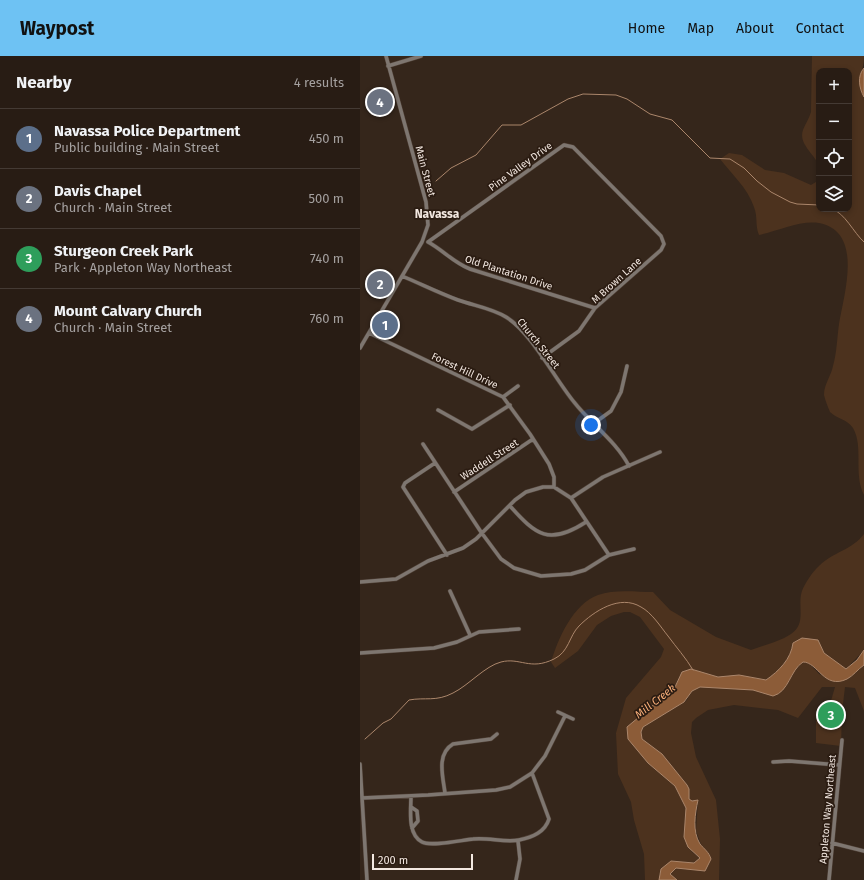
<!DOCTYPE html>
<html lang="en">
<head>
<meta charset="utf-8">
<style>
	:root { --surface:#281c14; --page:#30251d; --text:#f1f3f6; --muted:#a5a1a0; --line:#443a34; --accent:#6ec2f3 }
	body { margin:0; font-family:"Fira Sans",sans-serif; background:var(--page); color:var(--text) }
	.controls { position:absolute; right:12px; top:12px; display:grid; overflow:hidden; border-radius:8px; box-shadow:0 2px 6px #0003 }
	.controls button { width:36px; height:36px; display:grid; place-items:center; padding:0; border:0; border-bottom:1px solid var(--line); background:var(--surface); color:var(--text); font:20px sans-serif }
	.scale { position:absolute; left:12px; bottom:10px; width:101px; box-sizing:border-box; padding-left:4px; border:2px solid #f3e8e1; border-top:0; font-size:11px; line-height:14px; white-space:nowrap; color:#f3e8e1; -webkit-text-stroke:3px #2b1c12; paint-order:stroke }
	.you { position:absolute; left:231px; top:369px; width:14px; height:14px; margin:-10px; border:3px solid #fff; border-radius:50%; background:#1a73e8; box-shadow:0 0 0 6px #1a73e833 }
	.badge { display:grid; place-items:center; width:26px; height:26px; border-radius:50%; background:var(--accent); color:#fff; font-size:13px; font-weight:700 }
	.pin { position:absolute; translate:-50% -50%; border:2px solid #fff; box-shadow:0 1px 4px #0006 }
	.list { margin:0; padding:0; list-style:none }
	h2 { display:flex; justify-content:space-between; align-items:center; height:52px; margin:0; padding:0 16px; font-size:17px }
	h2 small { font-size:13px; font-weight:400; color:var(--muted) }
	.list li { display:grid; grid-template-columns:26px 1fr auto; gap:12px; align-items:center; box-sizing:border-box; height:60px; padding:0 16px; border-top:1px solid var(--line) }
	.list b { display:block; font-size:15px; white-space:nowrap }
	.list p { margin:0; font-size:13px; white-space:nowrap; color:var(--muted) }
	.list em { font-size:13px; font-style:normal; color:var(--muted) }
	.icon { flex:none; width:22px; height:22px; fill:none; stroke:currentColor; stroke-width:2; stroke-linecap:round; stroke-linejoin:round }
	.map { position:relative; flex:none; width:504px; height:824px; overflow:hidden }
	header { display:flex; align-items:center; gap:24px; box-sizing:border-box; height:56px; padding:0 20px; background:var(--accent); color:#111 }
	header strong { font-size:19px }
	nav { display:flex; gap:22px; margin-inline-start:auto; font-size:14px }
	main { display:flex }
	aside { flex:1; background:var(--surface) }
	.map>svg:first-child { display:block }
</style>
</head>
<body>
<header>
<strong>Waypost</strong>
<nav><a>Home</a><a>Map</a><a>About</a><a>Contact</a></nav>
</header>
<main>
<aside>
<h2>Nearby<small>4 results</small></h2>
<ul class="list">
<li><span class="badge" style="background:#5c6f8a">1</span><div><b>Navassa Police Department</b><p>Public building · Main Street</p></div><em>450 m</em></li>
<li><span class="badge" style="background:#6b7280">2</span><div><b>Davis Chapel</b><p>Church · Main Street</p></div><em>500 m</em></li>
<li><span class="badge" style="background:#2e9e5b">3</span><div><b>Sturgeon Creek Park</b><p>Park · Appleton Way Northeast</p></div><em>740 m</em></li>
<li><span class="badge" style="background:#6b7280">4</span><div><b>Mount Calvary Church</b><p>Church · Main Street</p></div><em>760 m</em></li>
</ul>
</aside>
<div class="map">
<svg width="504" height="824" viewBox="0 0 504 824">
	<rect width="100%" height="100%" fill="#35261b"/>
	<path fill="#4c321e" d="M452,0H504C504,15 496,26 504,41V439C493,418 504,391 493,372C487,363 477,363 470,356C468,351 465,344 464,339C464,328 471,320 473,310C477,296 477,282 479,268C484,237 504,176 459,167C440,164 418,175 399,179C395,170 398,161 394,151C387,131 373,120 360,103L369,97L382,99L405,114L424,117L451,129L456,126L459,121V153H489V15H459V110C455,98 438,88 443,74C445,68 449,63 451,56Z
		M504,478V594L486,613C474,608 461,597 458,585L433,587C431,603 419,615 406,624L384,620L358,621L350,619H320L315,631L272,667L268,683L288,707L315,730L326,752L324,781L332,796L340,802L334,807L315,805L299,819V824H285L284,798L274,764L271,746L258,718L256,677L266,642L301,601L304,593L280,561L270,556H264L251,560L237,569L218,595L195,612L191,606C198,583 213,548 238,539C254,533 276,536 293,536L310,554L356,581L391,594C404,589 419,586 431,578C447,568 437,549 442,535C445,527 453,515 459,510C473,496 492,494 504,478Z
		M443,606L450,608L459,618L478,625L489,622L504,609V655L495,632L485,631L482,656L481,690L456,687V663L468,655L475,631H462L438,662L418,654L374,649L348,654L336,662L332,666L331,677L336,701L356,744L360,783L359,824H317L310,818L315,812H330L343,815L342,791L336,775L338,744L332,745L329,743V733L327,729L302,698L282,683L281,676L283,671L326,645L332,635L340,631H365L396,634L425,631L435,612Z"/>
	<path fill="#8c5c38" stroke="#ab866b" d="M504,12V41C499,32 497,20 504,12Z
		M442,582L458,584L464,597L486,613L497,604L504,594V609C498,613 493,620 487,623C464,634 458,606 443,606C430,614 429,636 413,640L393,634L340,631L332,635L324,646L283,671L281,676L282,683L302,698L327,729L329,733V743L332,745L338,744C335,758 332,775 340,788C344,793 349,796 351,803L345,815L316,812L310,818L317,824H299L301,813L311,805L334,807L340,802L328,791L324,781L326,752L315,730L288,707L268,683L267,671L315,631L322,616L331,613L358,621L379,619L406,624C419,615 431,603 433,587Z"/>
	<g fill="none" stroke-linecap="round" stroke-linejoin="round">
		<path stroke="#ab866b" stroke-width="1" d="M76,125L91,112L116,99L142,69H161L208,43L223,38L256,39L267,43L290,58L312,64L350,102L370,103L384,112L397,125L411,136L430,146L437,148L459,149
			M472,153C485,157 493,176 504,186
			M5,683L23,667L31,663L49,644C65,641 76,646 93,637C109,629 125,610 141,606C160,601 170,615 194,603C209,596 209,580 219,570C234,555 260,538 281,551C292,557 300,570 308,580C316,591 326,602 333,614"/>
		<defs>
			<path id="minor" d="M28,10L61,0
				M68,186L204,89L213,91L301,180L304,188L301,194L235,252L219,275L182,302
				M68,186C83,194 94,207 110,213L235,252
				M42,220C61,228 79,237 98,244C115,250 131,252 146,261C171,276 195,323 214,346C231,368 256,385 269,410
				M9,277L143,341L170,378L189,408L194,421V431
				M0,292L62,186L68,169L66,146L26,0
				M143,341L158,330
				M78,354L112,373L150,349
				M233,368L251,355L261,336L267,310
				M63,388L121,476L141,503L154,512L181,520L211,518L225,514L249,499L274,493
				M75,407L45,427L43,431L87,499
				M94,436L173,383
				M211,442L243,421L300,396
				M150,450C176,479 189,490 226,466
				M0,526L36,523L68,505L103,492L116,483L155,444L166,436L183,431H194L211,442L249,499
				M90,535L110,579
				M0,597L74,592L97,586L119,576L159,573
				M198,656L213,663
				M413,706L429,705L479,709
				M0,708L7,824
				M85,737C83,721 76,698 93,688L131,683L137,678
				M51,740C51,754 47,778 62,786C71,791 102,784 113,783C128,781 145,787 159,784C173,781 185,776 189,763L172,717
				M2,742L68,739L136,734L150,731L172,717L185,700L205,660
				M51,751L57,755L58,765L52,772
				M472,787L504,795
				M156,824L160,803L158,785
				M469,824L482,684"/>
		</defs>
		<use href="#minor" stroke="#504137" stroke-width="4.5"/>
		<use href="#minor" stroke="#7e7670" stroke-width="3.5"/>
	</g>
	<g text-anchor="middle" stroke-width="3.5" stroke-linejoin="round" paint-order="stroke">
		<g font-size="10" fill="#f3e8e1" stroke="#2b1c12">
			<text transform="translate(160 110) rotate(-36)" y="4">Pine Valley Drive</text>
			<text transform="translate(66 115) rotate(75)" y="4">Main Street</text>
			<text transform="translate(149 216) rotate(18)" y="4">Old Plantation Drive</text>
			<text transform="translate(256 224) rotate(-42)" y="4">M Brown Lane</text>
			<text transform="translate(179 287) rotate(51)" y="4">Church Street</text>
			<text transform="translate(105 314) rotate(25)" y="4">Forest Hill Drive</text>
			<text transform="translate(129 403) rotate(-33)" y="4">Waddell Street</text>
			<text transform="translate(467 753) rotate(-85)" y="4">Appleton Way Northeast</text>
		</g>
		<g font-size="11" font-style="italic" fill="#f9af7a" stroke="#2b1c12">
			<text transform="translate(295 645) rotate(-38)" y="4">Mill Creek</text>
		</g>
		<g font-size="12" font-weight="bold" fill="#f3e8e1" stroke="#2b1c12">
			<text x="77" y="162">Navassa</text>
		</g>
	</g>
</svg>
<div class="controls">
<button>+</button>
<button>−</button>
<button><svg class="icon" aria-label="locate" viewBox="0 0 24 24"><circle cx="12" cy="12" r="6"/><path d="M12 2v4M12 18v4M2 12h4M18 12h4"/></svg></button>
<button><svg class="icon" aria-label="layers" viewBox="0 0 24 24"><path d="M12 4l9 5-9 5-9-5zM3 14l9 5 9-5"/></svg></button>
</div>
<div class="scale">200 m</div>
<div class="you"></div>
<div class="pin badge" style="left:25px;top:269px;background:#5c6f8a">1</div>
<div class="pin badge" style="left:20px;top:228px;background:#6b7280">2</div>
<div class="pin badge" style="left:471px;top:659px;background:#2e9e5b">3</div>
<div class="pin badge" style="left:20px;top:46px;background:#6b7280">4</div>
</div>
</main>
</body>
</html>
